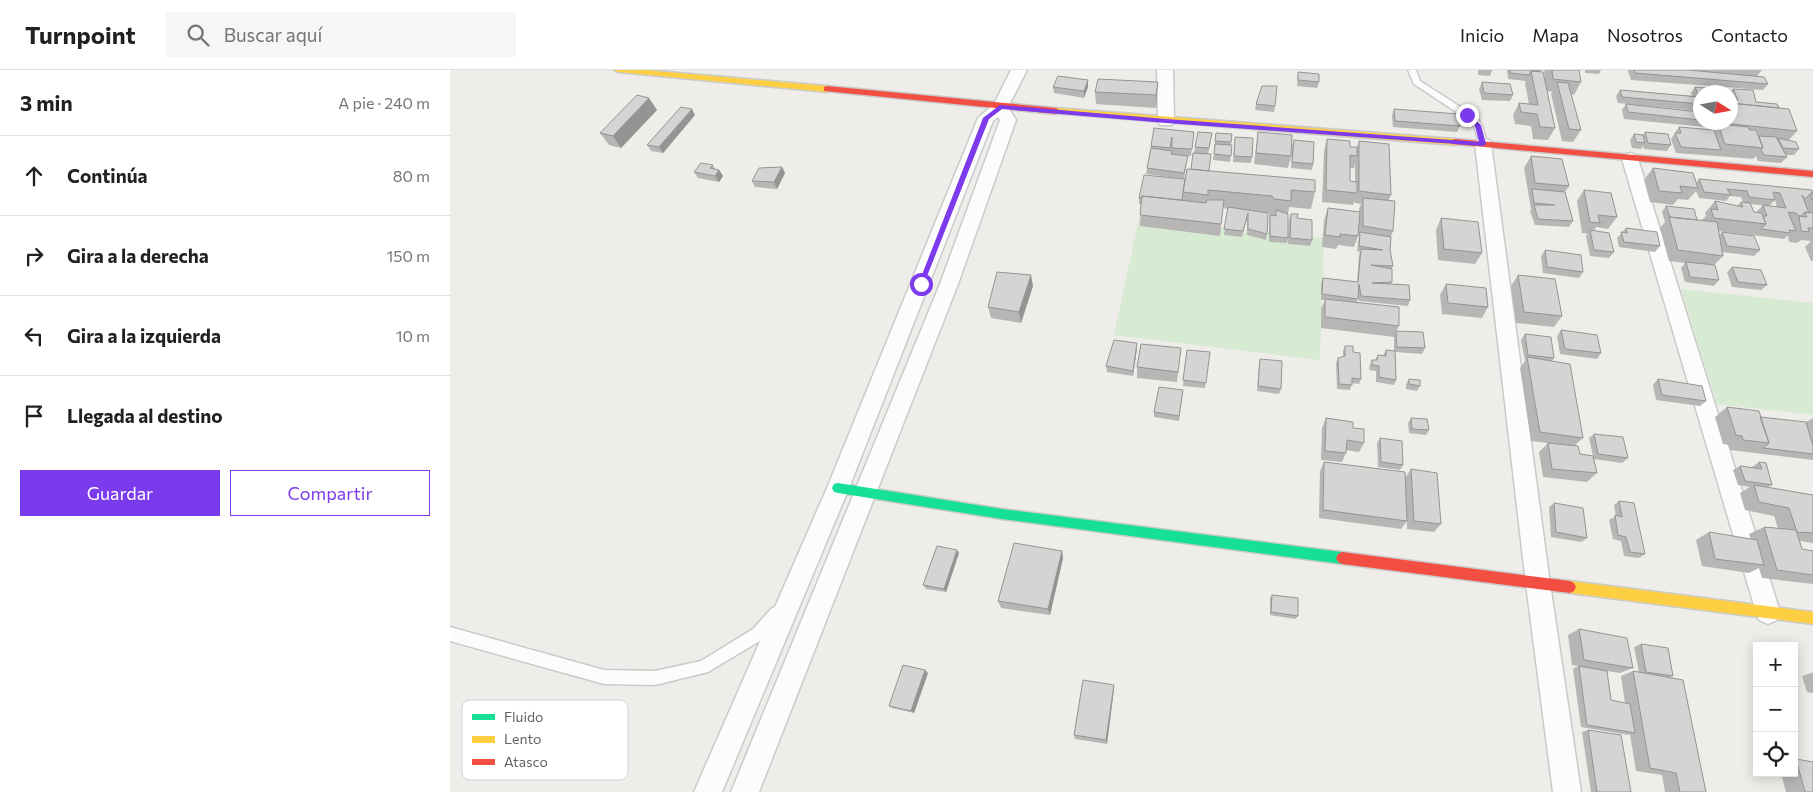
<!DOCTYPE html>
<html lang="es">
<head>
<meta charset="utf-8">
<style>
	:root { --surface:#fff; --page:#f6f6f6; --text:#202124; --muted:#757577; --line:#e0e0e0; --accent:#7c3aed }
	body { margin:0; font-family:Commissioner,sans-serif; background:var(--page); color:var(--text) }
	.controls { position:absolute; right:15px; bottom:15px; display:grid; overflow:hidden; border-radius:0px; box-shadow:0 2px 12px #0003 }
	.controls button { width:45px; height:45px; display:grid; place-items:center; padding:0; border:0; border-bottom:1px solid var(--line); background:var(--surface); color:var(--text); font:25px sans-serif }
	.compass { position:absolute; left:1243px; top:15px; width:45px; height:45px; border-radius:50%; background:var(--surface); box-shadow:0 2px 12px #0003; rotate:101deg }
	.stop { position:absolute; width:15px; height:15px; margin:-11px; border:4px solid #7c3aed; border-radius:50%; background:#fff }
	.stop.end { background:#7c3aed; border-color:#fff; box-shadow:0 1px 5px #0008 }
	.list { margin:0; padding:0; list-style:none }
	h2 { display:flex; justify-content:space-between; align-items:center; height:65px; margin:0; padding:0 20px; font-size:21px }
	h2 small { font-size:16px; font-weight:400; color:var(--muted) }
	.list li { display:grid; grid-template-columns:32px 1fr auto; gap:15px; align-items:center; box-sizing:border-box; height:80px; padding:0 20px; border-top:1px solid var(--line) }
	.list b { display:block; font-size:19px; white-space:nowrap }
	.list em { font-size:16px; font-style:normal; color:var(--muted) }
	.actions { display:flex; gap:10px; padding:15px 20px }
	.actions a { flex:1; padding:11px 0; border:1px solid var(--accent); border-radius:0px; text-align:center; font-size:18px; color:var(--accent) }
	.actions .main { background:var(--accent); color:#fff }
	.icon { flex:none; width:28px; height:28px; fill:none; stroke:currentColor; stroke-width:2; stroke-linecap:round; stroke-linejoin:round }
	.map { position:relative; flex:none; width:1363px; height:722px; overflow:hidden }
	header { display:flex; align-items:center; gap:30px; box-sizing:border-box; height:70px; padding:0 25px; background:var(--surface); border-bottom:1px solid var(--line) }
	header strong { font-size:24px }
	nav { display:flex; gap:28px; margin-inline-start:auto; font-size:18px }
	.search { width:350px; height:45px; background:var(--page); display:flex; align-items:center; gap:12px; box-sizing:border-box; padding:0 18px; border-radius:0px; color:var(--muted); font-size:19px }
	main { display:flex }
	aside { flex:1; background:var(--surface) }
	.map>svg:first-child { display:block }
</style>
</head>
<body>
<header>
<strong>Turnpoint</strong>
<div class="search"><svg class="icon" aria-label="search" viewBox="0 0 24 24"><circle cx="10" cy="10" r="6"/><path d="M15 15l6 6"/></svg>Buscar aquí</div>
<nav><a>Inicio</a><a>Mapa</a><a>Nosotros</a><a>Contacto</a></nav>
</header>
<main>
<aside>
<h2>3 min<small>A pie · 240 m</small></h2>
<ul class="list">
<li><svg class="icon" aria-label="ahead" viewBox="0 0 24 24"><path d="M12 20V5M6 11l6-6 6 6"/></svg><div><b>Continúa</b></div><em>80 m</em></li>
<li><svg class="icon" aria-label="right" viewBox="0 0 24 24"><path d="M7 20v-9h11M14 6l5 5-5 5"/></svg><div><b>Gira a la derecha</b></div><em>150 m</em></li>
<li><svg class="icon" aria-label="left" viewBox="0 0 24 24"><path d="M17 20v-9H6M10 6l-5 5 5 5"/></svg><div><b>Gira a la izquierda</b></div><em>10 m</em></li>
<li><svg class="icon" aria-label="arrive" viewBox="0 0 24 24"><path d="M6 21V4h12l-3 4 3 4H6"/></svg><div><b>Llegada al destino</b></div></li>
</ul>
<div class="actions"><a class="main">Guardar</a><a>Compartir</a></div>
</aside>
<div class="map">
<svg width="1363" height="722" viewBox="0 0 1363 722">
	<rect width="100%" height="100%" fill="#eeede9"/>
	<path fill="#d7ebd3" d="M689,148L874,168L870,290L664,265Z
		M1231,219L1363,233V345L1267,334Z"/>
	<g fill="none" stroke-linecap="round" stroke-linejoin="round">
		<defs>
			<path id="lane" d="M958,0H966L970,11L1026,47L1032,55L1037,74L1036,76H1030L1024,56L1020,51L964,14Z
				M327,536L332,538L333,542L313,569L258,602L205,615L154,614L0,571V557L154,600L205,601L251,591L303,559L322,538Z"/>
			<path id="street" d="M561,0H577L558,37L566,50L508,214L309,722H281L490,214L550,50L548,47L543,51L399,418L272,722H244L377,418L528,48L544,34Z
				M707,0H723L724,51L722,55H710L708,51Z
				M1033,69L1039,70L1041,74L1100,514L1131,722H1103L1076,514L1025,74L1027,70Z
				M1180,83L1186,85L1188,89L1330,542L1327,550L1318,554L1309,550L1306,542L1172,89L1174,85Z"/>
			<path id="fast" d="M388,413L552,439L892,482L896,484L898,488L896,492L892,494L552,449L388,423L384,422L382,418L384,414Z"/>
			<path id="slow" d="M164,0H195L377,16L381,19L377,22L168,2Z
				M606,38L1005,69L1009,72L1005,75L603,43L602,41Z
				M1120,511L1363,542V554L1120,523L1116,521L1114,517L1116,513Z"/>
			<path id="jam" d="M377,16L606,38L610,41L606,44L374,21V17Z
				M1005,69L1363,101V107L1002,74V70Z
				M892,482L1120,511L1124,513L1126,517L1124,521L1120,523L892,494L888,492L886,488L888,484Z"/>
		</defs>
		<use href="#lane" stroke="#cacaca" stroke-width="3"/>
		<use href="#street" stroke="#cacaca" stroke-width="3"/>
		<use href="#fast" stroke="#cacbcb" stroke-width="3"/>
		<use href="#slow" stroke="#cacbcb" stroke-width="3"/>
		<use href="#jam" stroke="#cacbcb" stroke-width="3"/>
		<use href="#lane" fill="#fcfcfc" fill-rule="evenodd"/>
		<use href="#street" fill="#fcfcfc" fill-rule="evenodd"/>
		<use href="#fast" fill="#16e098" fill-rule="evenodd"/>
		<use href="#slow" fill="#ffcf43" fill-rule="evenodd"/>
		<use href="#jam" fill="#f24e42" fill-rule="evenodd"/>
	</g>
	<path fill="#b7b6b5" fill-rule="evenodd" d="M1028,0H1042L1040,6L1028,5Z
		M1057,0H1090L1096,19L1094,2L1095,1L1091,0H1129L1131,12L1124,25L1121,24L1131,60L1123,72L1112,71L1101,24L1102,22L1097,21L1105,58L1098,70L1083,69L1081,56L1065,54L1063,45L1069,33L1079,34L1075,13L1076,11L1058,9Z
		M1135,0H1151L1149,4L1135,3Z
		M1179,0H1312L1307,6L1318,14L1313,20L1181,10L1178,1Z
		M848,2L869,12L867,18L847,16Z
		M638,10V17L634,28L604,23L603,17Z
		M708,12L706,38L646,34L645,22Z
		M1032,12L1063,25L1060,31L1032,30L1029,19Z
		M1245,17L1250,22V41L1168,33L1166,26L1170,20L1242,26L1241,23Z
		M1283,19L1306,32L1329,38L1347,61L1338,71L1349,79L1344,85H1335L1337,87L1331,93L1308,91L1306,86L1303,89L1267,86H1266L1226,83L1221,69L1229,57L1262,60L1259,52H1280V22Z
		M806,34L825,36L824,42L805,40Z
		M1176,34L1250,42V52H1258L1254,57L1174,49L1172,40Z
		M944,39L1010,56L1007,62L943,57L942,46Z
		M207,40L171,78L159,75L150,63Z
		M245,45L213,83L201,81L197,75Z
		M744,62L741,86L721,84L738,86L734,109L696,104L697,98L700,82L701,76Z
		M808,62L841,86L838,98L804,94Z
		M1195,62L1221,75L1217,81L1194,79L1193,76L1191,79L1182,78L1180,70L1184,64L1193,65Z
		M766,63L782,64L781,75H782L780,92L763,90Z
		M785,67L802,87L801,93L783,92Z
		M877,69L900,77H907L909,71L941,125L939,130L943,161L941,167L940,180L943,196L942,198V212L941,214L960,230L958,236L909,231L908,227L907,232L949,256L946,261L975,278L972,284L945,282L946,310L944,315L926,312V301L919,300L920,295L922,290H925L928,285L933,286L936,280L944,281V267L871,258V239L875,230H871V214L873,208L907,212L909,185L910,182L907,181L909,166V157L908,166L904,177L888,175L886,179L872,177L874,150L878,138L909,142V139L911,134L905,133V131L903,135L872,132L874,81ZM905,94V112L900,111V98H904Z
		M761,70L758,84L759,101L865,122L861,139L839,137L838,144V168L837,173L819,172V151L820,146L819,143H818L817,164L816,170L797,165V149L792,167L774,165L778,139L773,138L770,166L690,156L691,134H689V128L735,109L741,99L745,77Z
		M844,70L863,94L862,100L841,98L842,76Z
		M1081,86L1119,116L1115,122L1123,151L1119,157L1085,155L1080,141L1082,139H1081L1074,98Z
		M263,95L265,99L269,100L273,106L269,112L248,108L244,102Z
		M332,97L335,103L327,119L305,117L302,111Z
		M1203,98L1246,113L1249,109L1363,121V191H1361L1355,177L1361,171L1351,170L1347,173L1339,172L1338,166H1337L1334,169L1268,161L1269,165L1272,162L1310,180L1304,186L1272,182L1273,186L1264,195L1269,210L1264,216L1235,212L1231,198L1235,193L1219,191L1210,158L1215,152L1212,142L1216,136L1247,150H1252L1256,146L1255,143L1265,131L1287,136L1291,132H1293L1291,127L1280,126L1276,131L1249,128L1246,121L1238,130L1228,129L1223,135L1200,132L1194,110ZM1325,130L1327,137L1313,135L1307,141L1308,143L1304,142L1300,134L1319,136Z
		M1134,120L1167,147L1158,159L1146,157L1144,161L1164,182L1159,188L1140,186L1136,166L1138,164L1132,163L1127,131Z
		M841,144L847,148L862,170L860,176L838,174L839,150Z
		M991,148L1032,183L1025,194L988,190L986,160Z
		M1176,158L1210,176L1205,182L1169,177L1167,168Z
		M1095,180L1133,202L1129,208L1093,203L1091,186Z
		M1282,197L1317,215L1311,220L1282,217L1277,202Z
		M1068,205L1112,246L1104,257L1066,253L1061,216Z
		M996,214L1038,237L1032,248L992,244L990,225Z
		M583,216L571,253L541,248L538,237Z
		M1111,260L1151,283L1147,289L1110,284L1107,266Z
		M1075,264L1104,288L1102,291L1133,368L1124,376L1130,384L1143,386L1139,368L1144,364L1178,388L1172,393L1144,389L1147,403L1137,412L1093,407L1089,382L1098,373L1081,371L1070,298L1075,291L1071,270Z
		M895,276L903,282L911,309L909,314L902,313L900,320L887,319L886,293L888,288L893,287V281Z
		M687,278L683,306L657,302L656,296Z
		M731,278L727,312L687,308V297Z
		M737,280L760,282L755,318L733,316Z
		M810,289L831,319L829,324L807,321L809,294Z
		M959,309L970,316L967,321L956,319V314Z
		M1208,309L1256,331L1250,336L1206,330L1203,315Z
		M733,320L729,351L704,347V342Z
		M1277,337L1310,347L1356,352L1363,348V390L1280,380L1279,375L1273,374L1265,347Z
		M876,348L903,358L914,373L909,382L896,380V383L892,392L871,390L872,358Z
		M961,348L979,360L976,365L959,363L958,353Z
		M930,368L953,395L950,400L928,397L927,373Z
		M874,392L957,451L951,459L869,448L870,401Z
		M1309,392L1322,415L1318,417L1363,425V473L1350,471L1352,479L1363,481V514L1312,508L1309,498L1299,503L1252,496L1246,470L1259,462L1301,469L1299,464L1314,457L1328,458L1324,446L1295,440L1290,423L1300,417L1288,415L1283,400L1290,396L1303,398L1302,397Z
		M961,399L991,454L984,462L957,459L955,408Z
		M1169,431L1195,484L1189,488L1174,486L1171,471L1163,469L1159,450L1166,446L1164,435Z
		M1104,433L1137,468L1131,472L1101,467L1099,437Z
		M612,481L613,488L600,545L551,538L548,531Z
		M509,483L496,522L476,519L473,515Z
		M822,525L848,546L845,549L820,545V528Z
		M1129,559L1183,598L1170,603L1157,601L1161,630L1175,633L1171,606L1183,601L1189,602L1184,577L1191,574L1223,606L1220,607L1256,722H1215L1212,705L1186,701L1180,664L1179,665L1131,657L1123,599L1128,596L1122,595L1118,565Z
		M478,603L464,643L442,638L439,636Z
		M1361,603H1363V623L1357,622L1352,606Z
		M664,615V619L657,674L625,669L624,665Z
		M1138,660L1181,722H1141L1132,662Z
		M1344,689H1346L1363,722H1336L1331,703H1344Z"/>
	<path fill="#959493" d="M638,10V17L634,28V21Z
		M708,12L707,24L706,38V25Z
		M199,28L207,40L171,78L163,66Z
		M242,39L245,45L213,83L209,77Z
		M332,97L335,103L327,119L324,112Z
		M269,100L273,106L269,112L265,106Z
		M581,205L583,216L571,253L569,242Z
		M687,273V278L683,306V301Z
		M507,480L509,483L496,522L494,519Z
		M612,481L613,488L600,545L598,539Z
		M475,600L478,603L464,643L461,641Z
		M664,615V619L657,674L656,670Z"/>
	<path fill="#d5d4d2" stroke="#959493" d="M1060,0H1090V1H1081L1079,5L1060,3Z
		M1102,0H1129L1131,12L1103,9Z
		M1184,0H1238L1314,7L1318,14L1185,3Z
		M1081,1L1093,2L1105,58L1090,57L1087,44L1071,42L1069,33L1088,35Z
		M848,2L869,4V12L848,10Z
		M608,6L638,10L634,21L603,17Z
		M648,9L708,12L706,25L645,22Z
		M1032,12L1060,14L1063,25L1034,23Z
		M1107,12L1118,13L1131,60L1119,59Z
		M812,16H827L825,36L806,34Z
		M1245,17L1266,19L1267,22H1250V34L1172,27L1170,20L1249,27Z
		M1283,19L1303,20L1306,32L1327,34L1329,38L1280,33V30H1288Z
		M187,25L199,28L163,66L150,63Z
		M1280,33L1339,39L1347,61L1273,53L1280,52Z
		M1176,34L1250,42V50L1178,42Z
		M231,37L242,39L209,77L197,75Z
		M944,39L1008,44L1010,56L945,51Z
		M1268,54L1297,57L1300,60H1306L1313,78L1275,74Z
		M1229,57L1264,60L1271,80L1231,77L1225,63H1231Z
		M704,58L744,62L742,79L722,78V67L720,78L701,76Z
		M748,62L762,63L759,78L745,77Z
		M808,62L842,65L841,86L806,83Z
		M1195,62L1218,64L1221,75L1198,73Z
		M766,63L782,64L781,72L765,71Z
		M1184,64L1193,65L1195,73L1186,72Z
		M1309,66L1326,67L1337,87L1314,85L1311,80L1313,78Z
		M785,67L803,68L802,87L784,86Z
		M1328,68L1346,72L1349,79L1333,78Z
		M877,69L900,71V77H907V86L900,85V111L907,112V123L876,120Z
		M844,70L864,72L863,94L842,92Z
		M909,71L939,74L941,125L909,121Z
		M765,74L782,75L781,86L764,84Z
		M701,78L722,81L721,84L738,86L734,103L697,98Z
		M743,83L761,84L759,101L741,99Z
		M1081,86L1112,89L1119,116L1085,113Z
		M251,93L263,95L260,98L269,100L265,106L244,102Z
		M332,97L324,112L302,111L309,98Z
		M1203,98L1243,103L1248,118L1230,116L1232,123L1209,121Z
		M737,99L865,110V122L841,120V131L824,129L822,126L758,120V125L733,122Z
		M694,105L735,109L732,130L692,126L691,128H689Z
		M1249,109L1362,120L1363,123H1361L1355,129L1352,125L1359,143L1355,142L1351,146H1349L1346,143L1338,142L1346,161L1339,160L1340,163L1311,159L1316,154L1313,146H1317L1313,135L1336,138L1330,123L1323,122L1325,130L1299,127L1297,121L1277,119L1281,125L1254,122Z
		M1082,119L1115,122L1123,151L1088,149L1084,135H1105L1084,133Z
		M1134,120L1161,123L1167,147L1148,145L1150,153L1140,152Z
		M1361,123H1363V131L1361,127Z
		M692,126L756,133L757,130H774L771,154L690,145Z
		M913,128L945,131L943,161L913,156Z
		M1265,131L1293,137L1291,132L1300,133L1304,142L1312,143L1316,154L1264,148L1261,139L1268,140Z
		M1216,136L1244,139L1247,150L1220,147Z
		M778,137L818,143L817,164L798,159V143L793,161L774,159Z
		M878,138L910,142L908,166L890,164V167L875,165Z
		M826,140L838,144V168L820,166V145L826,146Z
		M1355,142L1363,143V158H1358L1359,162L1351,161L1349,146L1357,147Z
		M841,144H848L847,148L862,150V170L840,168Z
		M1219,147L1267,152L1273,186L1228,180Z
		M991,148L1028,152L1032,183L994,179Z
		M1176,158L1207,162L1210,176L1174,172L1171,162L1177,163Z
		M1140,160L1159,163L1164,182L1144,180Z
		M910,162L941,167L940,180L943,196L921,195L942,199V212L922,213L959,215L960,230L911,226L909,214L908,229L872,224L873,208L908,212L911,179L933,180L909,176Z
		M1272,162L1304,166L1310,180L1277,176Z
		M1095,180L1131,185L1133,202L1097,197Z
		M1236,192L1265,195L1269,210L1240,207Z
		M1282,197L1311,200L1317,215L1288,212Z
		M547,202L581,205L569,242L538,237Z
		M1068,205L1105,209L1112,246L1074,242Z
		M996,214L1036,218L1038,237L998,233Z
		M875,229L949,237V256L875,247Z
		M1111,260L1147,265L1151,283L1115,279Z
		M946,261L973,262L975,278L947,277Z
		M1075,264L1101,267L1104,288L1078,285Z
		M664,270L687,273L683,301L656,296Z
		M691,274L731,278L728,302L687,297Z
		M895,276H903V282L910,283L911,309L902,308V315L889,314L888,288L895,286Z
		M737,280L760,282L756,313L733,310Z
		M936,280L945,281L946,310L929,307V296L922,295V290H927L928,285L936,286Z
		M1077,287L1120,294L1133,368L1090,362Z
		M810,289L832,291L831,319L808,316Z
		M959,309L970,310V316L959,314Z
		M1208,309L1252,316L1256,331L1212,325Z
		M709,317L733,320L729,346L704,342Z
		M1277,337L1309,341L1319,373L1293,370L1292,366L1286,365Z
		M1310,347L1356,352L1363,376V384L1313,378L1319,373Z
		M876,348L903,352V358L914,359V373L897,370L896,383L875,381Z
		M961,348L977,349L979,360L962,359Z
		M1144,364L1173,367L1178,388L1148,384Z
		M930,368L952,371L953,395L931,392Z
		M1098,373L1128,376L1130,384L1143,386L1147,403L1102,399Z
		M874,392L955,402L957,451L873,440Z
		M1309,392L1316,393L1322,415L1295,411L1290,396L1312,399Z
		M961,399L987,403L991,454L964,451Z
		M1304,415L1363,425V463L1347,462L1339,438L1309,432Z
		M1169,431L1184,433L1195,484L1180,482L1176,467L1168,465L1165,445L1172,447Z
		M1104,433L1133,438L1137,468L1106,462Z
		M1314,457L1346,460L1352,479L1363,481V505L1327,500Z
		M1259,462L1307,470L1314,495L1265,489Z
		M564,473L612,481L598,539L548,531Z
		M487,476L507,480L494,519L473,515Z
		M822,525L848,528V546L821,542Z
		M1129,559L1177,568L1183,598L1134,590Z
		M1191,574L1218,578L1223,606L1196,602Z
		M453,595L475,600L461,641L439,636Z
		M1129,596L1157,601L1161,630L1180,634L1185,663L1137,655Z
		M1183,601L1233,610L1256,722H1230L1226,703L1200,698Z
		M633,610L664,615L656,670L624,665Z
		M1138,660L1171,665L1181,722H1147Z
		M1346,689L1363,692V722H1355Z"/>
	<path fill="#7c3aed" d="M550,35L716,49L1029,72L1025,56L1014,45L1017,43L1031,55L1036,74L1033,76L716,53L552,39L539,49L474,214L468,215L533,48Z"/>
	<rect x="12" y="630" width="166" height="80" rx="8" fill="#fff" stroke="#cfd0d2" stroke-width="1"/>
	<rect x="22" y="644" width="23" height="6" fill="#16e098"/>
	<rect x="22" y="666" width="23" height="7" fill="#ffcf43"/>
	<rect x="22" y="689" width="23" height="6" fill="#f24e42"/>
	<g font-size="14" fill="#5e6368">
		<text x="54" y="652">Fluido</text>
		<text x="54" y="674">Lento</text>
		<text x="54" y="697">Atasco</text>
	</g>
</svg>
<div class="controls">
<button>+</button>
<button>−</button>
<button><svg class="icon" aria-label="locate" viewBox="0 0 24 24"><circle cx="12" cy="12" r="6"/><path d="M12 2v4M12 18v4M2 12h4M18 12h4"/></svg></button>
</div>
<svg class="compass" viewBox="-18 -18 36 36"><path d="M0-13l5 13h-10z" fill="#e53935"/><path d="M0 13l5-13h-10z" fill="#757577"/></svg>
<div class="stop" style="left:471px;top:214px"></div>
<div class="stop end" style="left:1017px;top:45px"></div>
</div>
</main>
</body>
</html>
